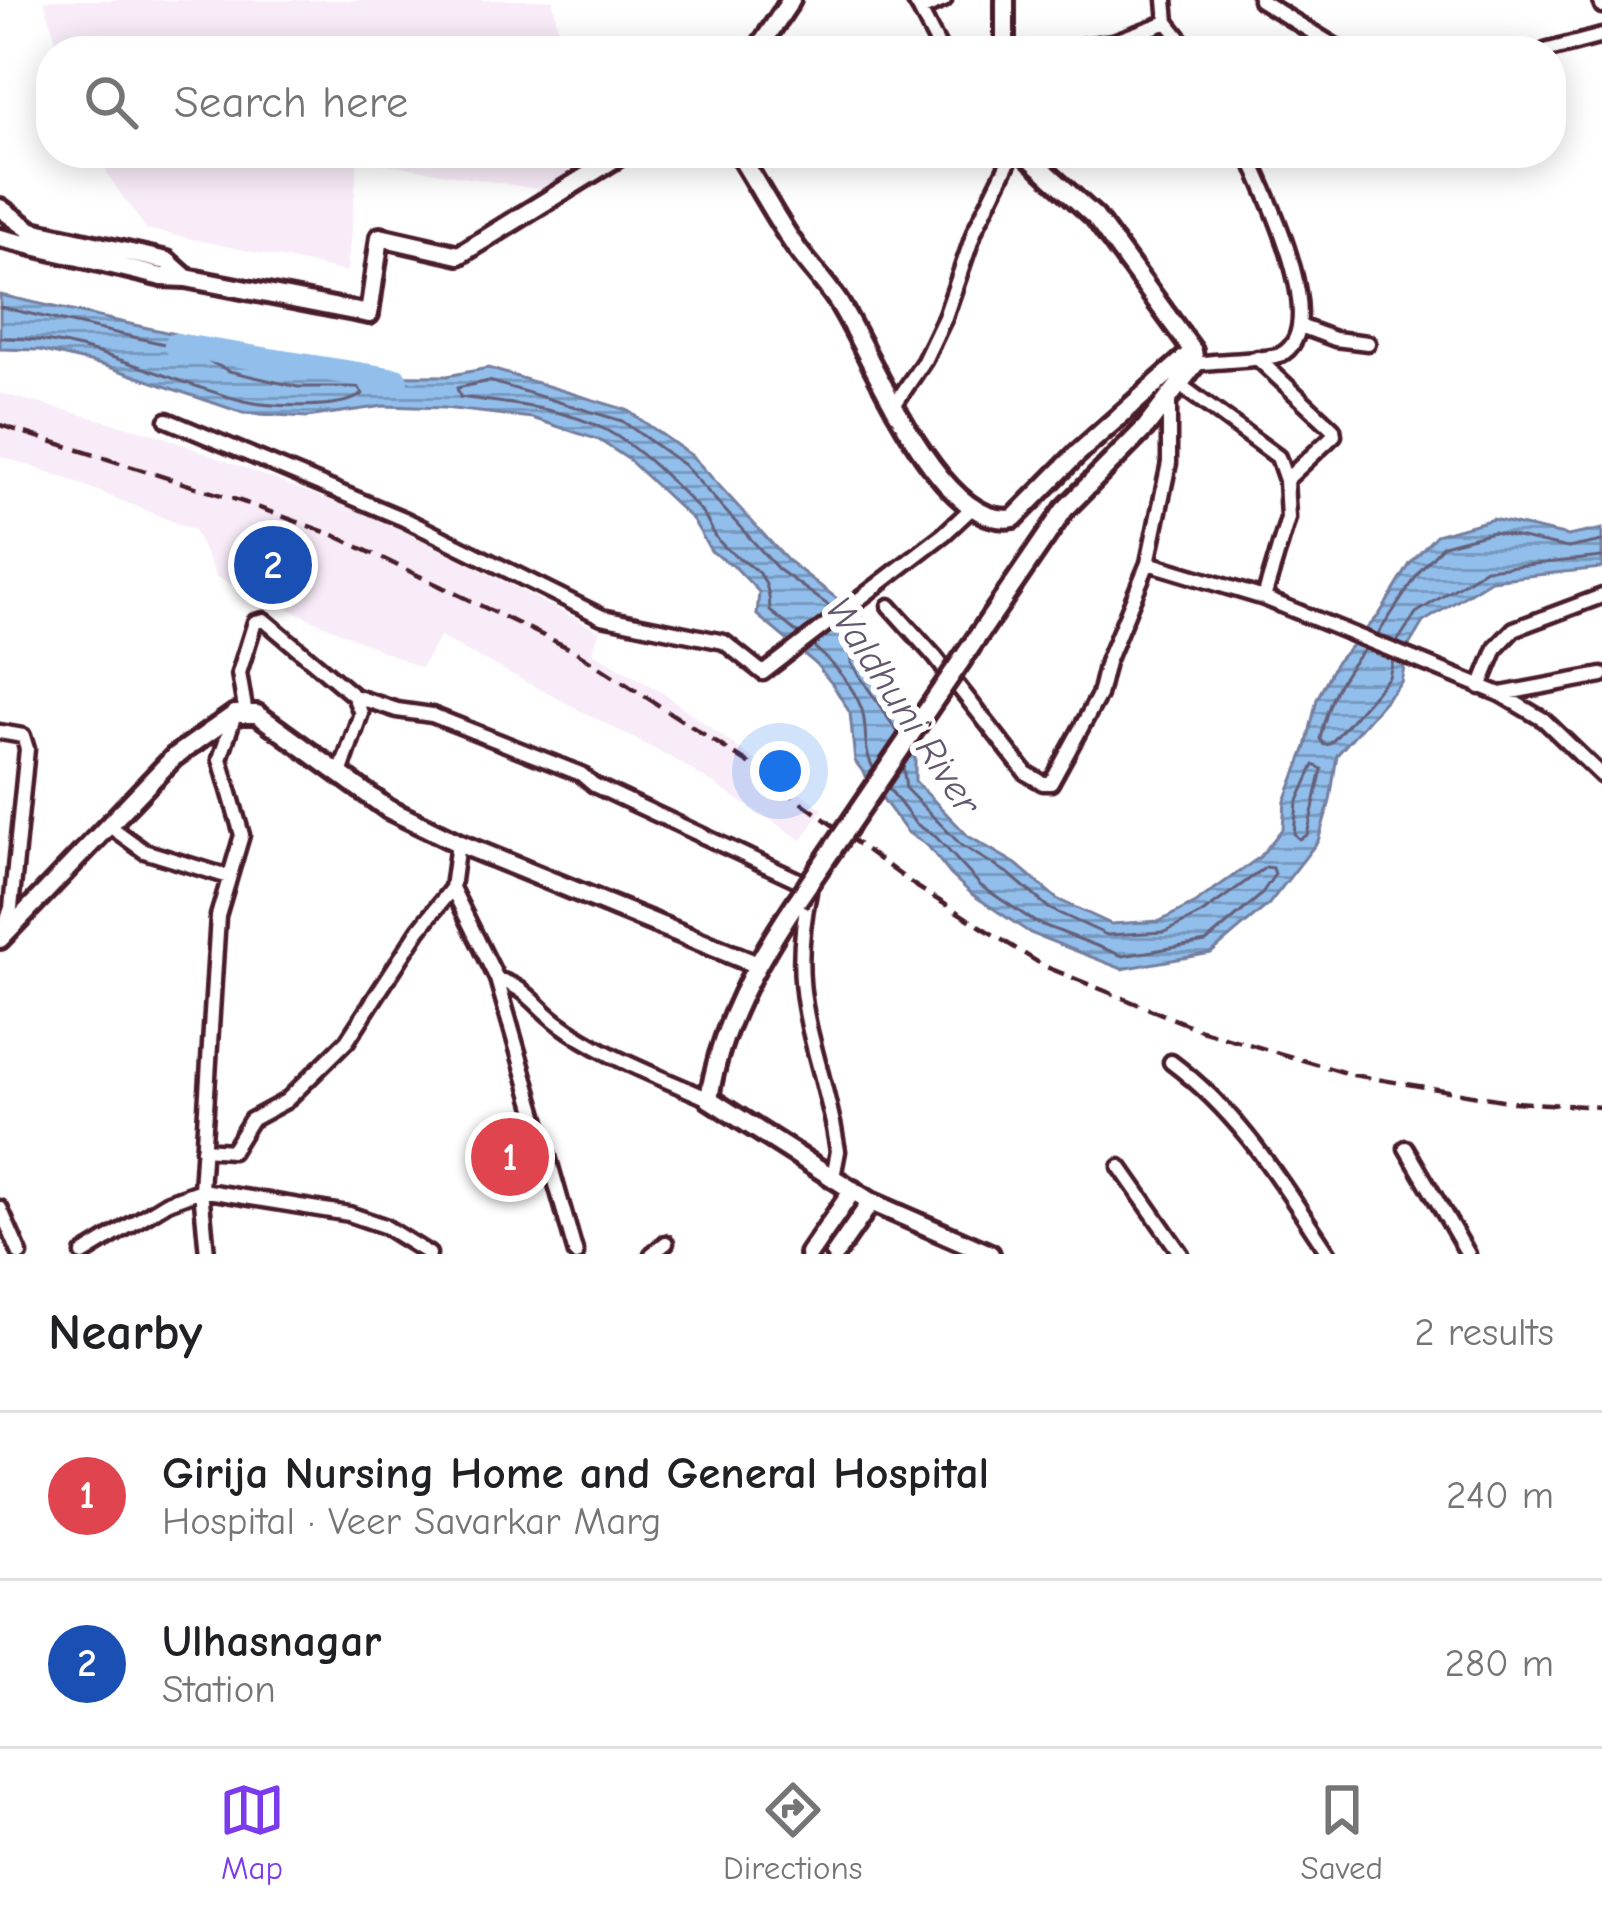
<!DOCTYPE html>
<html lang="en">
<head>
<meta charset="utf-8">
<style>
	:root { --surface:#fff; --page:#f6f6f6; --text:#202124; --muted:#757577; --line:#e0e0e0; --accent:#7c3aed }
	body { margin:0; font-family:"Comic Neue",sans-serif; background:var(--page); color:var(--text) }
	.you { position:absolute; left:780px; top:771px; width:42px; height:42px; margin:-30px; border:9px solid #fff; border-radius:50%; background:#1a73e8; box-shadow:0 0 0 18px #1a73e833 }
	.badge { display:grid; place-items:center; width:78px; height:78px; border-radius:50%; background:var(--accent); color:#fff; font-size:39px; font-weight:700 }
	.pin { position:absolute; translate:-50% -50%; border:6px solid #fff; box-shadow:0 3px 12px #0006 }
	.list { margin:0; padding:0; list-style:none }
	h2 { display:flex; justify-content:space-between; align-items:center; height:156px; margin:0; padding:0 48px; font-size:51px }
	h2 small { font-size:39px; font-weight:400; color:var(--muted) }
	.list li { display:grid; grid-template-columns:78px 1fr auto; gap:36px; align-items:center; box-sizing:border-box; height:168px; padding:0 48px; border-top:3px solid var(--line) }
	.list b { display:block; font-size:45px; white-space:nowrap }
	.list p { margin:0; font-size:39px; white-space:nowrap; color:var(--muted) }
	.list em { font-size:39px; font-style:normal; color:var(--muted) }
	.icon { flex:none; width:66px; height:66px; fill:none; stroke:currentColor; stroke-width:2; stroke-linecap:round; stroke-linejoin:round }
	.map { position:relative; flex:none; width:1602px; height:1254px; overflow:hidden }
	.search { position:absolute; background:var(--surface); box-shadow:0 6px 30px #0003; left:36px; right:36px; top:36px; height:132px; display:flex; align-items:center; gap:30px; box-sizing:border-box; padding:0 42px; border-radius:48px; color:var(--muted); font-size:45px }
	.sheet { height:492px; background:var(--surface) }
	nav { display:flex; justify-content:space-around; align-items:center; box-sizing:border-box; height:168px; border-top:3px solid var(--line); background:var(--surface); font-size:33px; color:var(--muted) }
	nav a { display:grid; justify-items:center; gap:6px }
	nav .on { color:var(--accent) }
	.map>svg:first-child { display:block }
</style>
</head>
<body>
<div class="map">
<svg width="1602" height="1254" viewBox="0 0 1602 1254">
	<defs>
		<pattern id="water-rules" width="6" height="5" patternUnits="userSpaceOnUse" patternTransform="scale(3)"><rect width="6" height="5" fill="#91beeb"/><path d="M0 2.5h6" fill="none" stroke="#789abf"/></pattern>
	</defs>
	<rect width="100%" height="100%" fill="#fff"/>
	<filter id="ink" filterUnits="userSpaceOnUse"><feTurbulence type="fractalNoise" baseFrequency=".00833" numOctaves="2"/><feDisplacementMap in="SourceGraphic" scale="24" xChannelSelector="R" yChannelSelector="G"/><feConvolveMatrix kernelMatrix="1 2 1 2 8 2 1 2 1" color-interpolation-filters="sRGB"/></filter>
	<g filter="url(#ink)">
		<path fill="#f8ecf9" d="M44,0H553L561,51H59Z
			M99,153H577L584,197L358,159L347,272L146,229L109,177Z
			M0,393L155,434L391,524L600,631L592,652L663,693L823,809L802,840L679,762L440,637L421,668L216,577L194,530L58,475L0,456Z"/>
		<path fill="url(#water-rules)" stroke="#757e9e" stroke-width="3" d="M0,295L188,337L209,351L233,360L301,375L447,376L488,368L627,410L692,456L787,560L868,623L862,657L915,736V781L968,836L1016,864L1057,899L1111,924L1160,921L1195,903L1260,857L1283,828L1285,801L1306,747L1317,699L1335,664L1379,615L1410,564L1436,535L1493,519L1568,536L1602,529V568L1491,580L1423,622L1408,647L1401,682L1337,755L1330,801L1318,841L1269,904L1211,953L1122,969L1030,933L973,895L951,875L928,846L907,832L855,761L850,713L833,685L816,664L757,615L759,592L736,568L711,551L693,520L628,459L599,440L532,418L444,408L384,406L307,417L243,413L106,366L40,350L0,349Z"/>
		<g fill="none" stroke-linecap="round" stroke-linejoin="round">
			<path stroke="#665f78" stroke-width="3" d="M0,307L182,348L229,371L298,387H358L363,394C342,410 270,407 244,401C162,380 87,336 0,338
				M847,620L855,629L851,663L898,733
				M799,634L770,611C770,562 744,570 719,541C711,531 708,518 699,509C672,482 640,448 606,430C561,407 509,404 460,397L457,388L489,381L622,421L684,465L778,569L832,608
				M1378,634L1420,571L1443,545L1493,532L1568,548L1602,541
				M1397,642L1416,613L1486,569L1602,557
				M813,646C832,662 854,686 862,710C868,730 862,750 874,769
				M1365,649C1339,677 1328,702 1320,739L1324,745L1330,744L1389,677L1393,660
				M1314,765L1322,769L1307,835L1299,839L1294,834L1297,803Z
				M888,787L915,823L936,837L981,886L1035,922L1123,956L1206,942L1260,896L1275,874L1273,868L1266,867L1201,914L1165,932L1107,935L1050,909L1009,874L961,845L906,789L903,766"/>
			<path stroke="#91beeb" stroke-width="24" d="M176,345L396,380"/>
			<defs>
				<path id="street" d="M914,0L920,10L944,0
					M1165,0L1167,22L1190,51
					M1260,0L1343,51
					M1600,0L1602,6
					M920,10L941,51
					M1048,51L1113,42L1167,22
					M1545,51L1602,36
					M1300,326L1335,339L1368,343
					M1257,358L1333,429L1334,435L1286,480L1288,518L1264,598
					M1195,364C1214,361 1267,360 1280,355C1333,329 1265,191 1248,153
					M1180,385L1278,457L1286,480
					M1169,400V463L1148,563L1264,598L1500,694L1544,720L1602,776
					M893,407L924,361L945,317L975,230L1013,153
					M167,420L404,519L602,617L724,642L763,673L944,534L974,506
					M889,606L935,657L1026,773L1043,783H1051L1099,695L1107,662L1148,563
					M1480,687L1496,648L1514,629L1602,596
					M1501,694L1602,675
					M246,714L239,673L255,622L264,620L354,696L397,710L432,715L581,774L594,785L802,882L809,892C788,993 814,1033 834,1128L838,1151L833,1177
					M0,732L23,736L27,749L11,908L1,935
					M340,774L361,713L354,696
					M108,825L144,851L229,877
					M458,843L452,888L497,979L576,1254
					M497,979C529,989 533,1004 557,1022C602,1056 658,1076 709,1099
					M1171,1062C1243,1116 1280,1181 1329,1254
					M1406,1148L1468,1254
					M203,1149L232,1151L251,1120L286,1101L347,1041L419,930L452,888
					M1120,1167L1181,1254
					M0,1208L20,1254
					M83,1254L168,1202L201,1190L349,1214L384,1226L429,1254
					M207,1254L201,1190L218,916L242,835L220,759L235,714
					M652,1254L666,1243"/>
				<path id="secondary" d="M757,51L791,0
					M1005,51V0
					M743,153L744,163C762,192 778,222 797,249C810,267 825,282 837,300C870,349 938,532 1014,518L1077,454L1193,351
					M1025,153L1095,217L1193,351L1195,364L1146,427
					M0,208L32,231L167,261L185,277
					M0,238L162,277L186,278L369,314L380,237L459,255L624,153
					M797,901C757,961 720,1026 709,1099L871,1202L990,1254
					M0,939L174,757L235,714H257L388,809L458,843L755,964
					M809,1254L853,1190
					M835,1254L871,1202"/>
			</defs>
			<use href="#street" stroke="#4a1f2b" stroke-width="21"/>
			<use href="#secondary" stroke="#4a1f2b" stroke-width="26"/>
			<use href="#street" stroke="#fff" stroke-width="12"/>
			<use href="#secondary" stroke="#fff" stroke-width="16"/>
			<path stroke="#4a1f2b" stroke-width="4.5" stroke-dasharray="18 9" stroke-linecap="butt" d="M0,425L246,503L336,536L573,650L748,763L914,885L1044,966L1201,1030L1353,1075L1514,1102L1602,1107"/>
			<defs>
				<path id="secondary-bridge" d="M797,901L1064,510L1146,427"/>
			</defs>
			<use href="#secondary-bridge" stroke="#4a1f2b" stroke-width="26" stroke-linecap="butt"/>
			<use href="#secondary-bridge" stroke="#fff" stroke-width="16"/>
		</g>
	</g>
	<g text-anchor="middle" stroke-width="12" stroke-linejoin="round" paint-order="stroke">
		<g font-size="39" font-style="italic" fill="#63576e" stroke="#fff">
			<text transform="translate(904 705) rotate(57)" y="14">Waldhuni River</text>
		</g>
	</g>
</svg>
<div class="you"></div>
<div class="pin badge" style="left:510px;top:1157px;background:#e0444e">1</div>
<div class="pin badge" style="left:273px;top:565px;background:#1a4fb4">2</div>
<div class="search"><svg class="icon" aria-label="search" viewBox="0 0 24 24"><circle cx="10" cy="10" r="6"/><path d="M15 15l6 6"/></svg>Search here</div>
</div>
<section class="sheet">
<h2>Nearby<small>2 results</small></h2>
<ul class="list">
<li><span class="badge" style="background:#e0444e">1</span><div><b>Girija Nursing Home and General Hospital</b><p>Hospital · Veer Savarkar Marg</p></div><em>240 m</em></li>
<li><span class="badge" style="background:#1a4fb4">2</span><div><b>Ulhasnagar</b><p>Station</p></div><em>280 m</em></li>
</ul>
</section>
<nav>
<a class="on"><svg class="icon" aria-label="map" viewBox="0 0 24 24"><path d="M3 6l6-2 6 2 6-2v14l-6 2-6-2-6 2zM9 4v14M15 6v14"/></svg>Map</a>
<a><svg class="icon" aria-label="directions" viewBox="0 0 24 24"><path d="M12 3l9 9-9 9-9-9zM9 14v-3h6M13 9l2 2-2 2"/></svg>Directions</a>
<a><svg class="icon" aria-label="saved" viewBox="0 0 24 24"><path d="M7 4h10v16l-5-4-5 4z"/></svg>Saved</a>
</nav>
</body>
</html>
